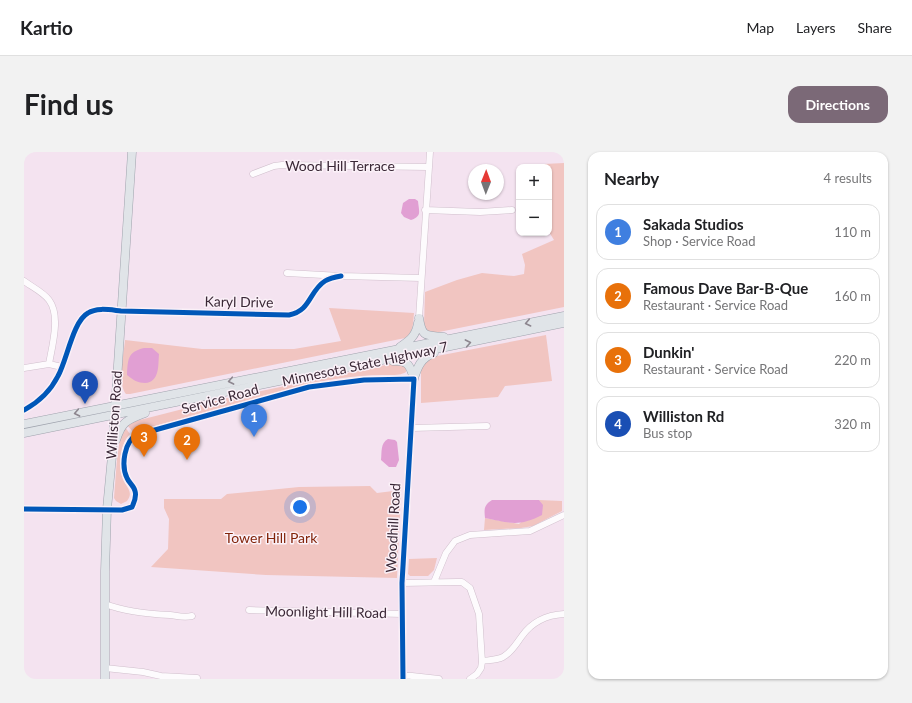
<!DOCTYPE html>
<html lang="en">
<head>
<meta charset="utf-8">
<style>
	:root { --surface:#fff; --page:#f2f2f2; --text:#202124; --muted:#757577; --line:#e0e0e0; --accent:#7b6977 }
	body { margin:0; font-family:Lato,sans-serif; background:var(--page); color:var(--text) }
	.controls { position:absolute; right:12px; top:12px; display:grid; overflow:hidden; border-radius:8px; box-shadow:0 1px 3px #0004 }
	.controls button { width:36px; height:36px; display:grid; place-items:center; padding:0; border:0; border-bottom:1px solid var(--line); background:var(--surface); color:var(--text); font:20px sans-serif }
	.compass { position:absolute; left:444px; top:12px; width:36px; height:36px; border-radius:50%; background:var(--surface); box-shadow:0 1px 3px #0004; rotate:1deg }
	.you { position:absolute; left:276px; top:355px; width:14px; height:14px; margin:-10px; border:3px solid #fff; border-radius:50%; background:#1a73e8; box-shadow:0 0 0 6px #1a73e833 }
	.badge { display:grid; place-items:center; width:26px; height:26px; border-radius:50%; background:var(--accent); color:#fff; font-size:13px; font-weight:700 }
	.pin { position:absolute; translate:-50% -33px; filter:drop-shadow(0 1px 2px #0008) }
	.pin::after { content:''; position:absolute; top:21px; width:14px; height:12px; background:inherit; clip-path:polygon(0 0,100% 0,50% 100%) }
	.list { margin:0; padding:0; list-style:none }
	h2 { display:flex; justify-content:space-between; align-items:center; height:52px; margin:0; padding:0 16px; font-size:17px }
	h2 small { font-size:13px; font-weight:400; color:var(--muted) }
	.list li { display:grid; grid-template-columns:26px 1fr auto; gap:12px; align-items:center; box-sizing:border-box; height:56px; margin:0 8px 8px; padding:0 8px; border:1px solid var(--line); border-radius:12px }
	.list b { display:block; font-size:15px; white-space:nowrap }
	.list p { margin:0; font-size:13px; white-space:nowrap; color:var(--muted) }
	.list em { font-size:13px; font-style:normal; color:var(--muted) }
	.map { position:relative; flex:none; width:540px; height:527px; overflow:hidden; border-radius:12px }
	header { display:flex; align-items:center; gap:24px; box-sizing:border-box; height:56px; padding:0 20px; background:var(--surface); border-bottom:1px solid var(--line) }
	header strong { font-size:19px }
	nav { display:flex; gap:22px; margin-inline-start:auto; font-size:14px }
	.intro { display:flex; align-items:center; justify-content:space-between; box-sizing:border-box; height:96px; padding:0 24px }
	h1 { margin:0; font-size:28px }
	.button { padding:10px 18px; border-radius:12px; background:var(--accent); color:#fff; font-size:14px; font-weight:700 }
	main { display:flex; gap:24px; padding:0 24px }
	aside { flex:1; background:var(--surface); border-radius:12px; box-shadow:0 1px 3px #0004 }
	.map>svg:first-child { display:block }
</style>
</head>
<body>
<header>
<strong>Kartio</strong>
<nav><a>Map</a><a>Layers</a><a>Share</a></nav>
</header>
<div class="intro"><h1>Find us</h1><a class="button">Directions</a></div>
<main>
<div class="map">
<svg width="540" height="527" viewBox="0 0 540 527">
	<rect width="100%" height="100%" fill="#f4e3f0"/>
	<path fill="#f1c5c1" d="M540,11V155L410,181L403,179L400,174L401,140L433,128L458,121L490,124L500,122L501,113L498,102L530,88L525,80V15H520V12Z
		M305,156L390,161C389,170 390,181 381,186L106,242H102C93,231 100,202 101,188L178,197H270L317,189Z
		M522,183L528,229L481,234L474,245L397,251V217L400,211L408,205Z
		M371,211L382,215V220C376,224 366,223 358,223C330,223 302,228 275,234L109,280L103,273L108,270L194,248Z
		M101,275L106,282C97,291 94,312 98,324C100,334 111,339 103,349L97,352L92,349L90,346L93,307L97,280Z
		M346,334L353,341L377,338L373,426L242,423L127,415L144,397L145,367L140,356V347H197L203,342L275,335Z
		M515,348L538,349V359L509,374L497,376L460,378L461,366L495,372L517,351Z
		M413,406L410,418L404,424H386L384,422L385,407Z"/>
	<path fill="#e19fd3" d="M385,47H391L394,49C395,60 398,64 387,68L380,65L377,61L379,51Z
		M120,196H128L135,202C134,213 136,230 121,231C114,231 109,228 103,223C104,208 103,200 120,196Z
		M364,287L371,288L373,290L375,308L372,315H365L357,308C358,301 356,291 364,287Z
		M468,348H515L519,353L518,363C495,375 486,371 461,366C460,357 460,353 468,348Z"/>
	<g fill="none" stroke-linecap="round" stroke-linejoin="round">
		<defs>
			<path id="minor" d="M229,22L250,14L258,13L404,15
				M401,58L456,60L488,58
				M263,121L317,124L397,126
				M0,129C8,135 19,140 25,148C37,164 28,194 25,212
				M395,166L406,0
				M0,216L25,212L38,215
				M0,258C15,250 26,240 34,224C43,208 49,169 64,161C73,155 87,158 97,159L265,163C287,159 285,139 301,129C306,126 311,125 317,124
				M388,276L463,274
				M0,357L98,358L108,355C110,350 113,345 111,339C110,334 105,331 103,326C97,314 100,289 113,283L285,235L340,228L390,227L378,431L379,527
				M410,430L422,401L431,389L446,383L506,379L540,363
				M378,431L433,430H438L446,436L455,462L458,510L457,516L453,522L446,527
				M81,452C102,460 123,462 146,463C154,464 160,466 168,464
				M225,458L378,462
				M458,509C465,508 473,508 479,505C488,500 492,492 498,484C508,470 522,463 540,462
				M81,516L119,520L137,524L173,526
				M379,523L415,527"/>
			<path id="major" d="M395,166C398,186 402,183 420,185
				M376,195C386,188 392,184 394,171
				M369,209C384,208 386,213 390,227
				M390,226C394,214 397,206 410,201
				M0,272L540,164
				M0,281L540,171
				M92,288C98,269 103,268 121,261
				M81,527V419L83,357L88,304L108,0"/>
		</defs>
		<use href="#minor" stroke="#d0bfcc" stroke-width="7"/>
		<use href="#major" stroke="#9fa3ad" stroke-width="9"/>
		<use href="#minor" stroke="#fdfbfd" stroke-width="6"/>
		<use href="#major" stroke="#e0e4e8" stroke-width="8"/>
		<defs>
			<path id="cycleway" d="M0,258C15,250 26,240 34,224C43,208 49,169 64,161C73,155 87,158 97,159L265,163C287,159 285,139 301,129C306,126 311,125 317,124
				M0,357L98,358L108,355C110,350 113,345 111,339C110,334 105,331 103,326C97,314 100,289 113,283L285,235L340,228L390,227L378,431L379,527"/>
		</defs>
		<use href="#cycleway" stroke="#fbf1f8" stroke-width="8"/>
		<use href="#cycleway" stroke="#0057b8" stroke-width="5"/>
	</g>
	<defs><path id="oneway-chevron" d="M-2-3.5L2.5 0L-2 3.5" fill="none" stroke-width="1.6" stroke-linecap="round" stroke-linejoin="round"/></defs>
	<g stroke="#8d868f">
		<use href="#oneway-chevron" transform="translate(504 171) rotate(168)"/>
		<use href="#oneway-chevron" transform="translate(444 191) rotate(-11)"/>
		<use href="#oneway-chevron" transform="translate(207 229) rotate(169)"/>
		<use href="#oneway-chevron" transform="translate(53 261) rotate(169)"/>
	</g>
	<g text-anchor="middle" stroke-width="3" stroke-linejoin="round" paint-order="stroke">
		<g font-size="14" fill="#3a2836" stroke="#fbf1f8">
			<text x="316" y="19">Wood Hill Terrace</text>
			<text transform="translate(215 150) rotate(1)" y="5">Karyl Drive</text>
			<text transform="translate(341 212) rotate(-12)" y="5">Minnesota State Highway 7</text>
			<text transform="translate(196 247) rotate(-15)" y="5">Service Road</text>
			<text transform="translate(90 263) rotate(-86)" y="5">Williston Road</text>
			<text transform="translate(369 376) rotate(-87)" y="5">Woodhill Road</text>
			<text transform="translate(302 460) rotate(1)" y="5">Moonlight Hill Road</text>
		</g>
		<g font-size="14" fill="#82240a" stroke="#fbf1f8">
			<text x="247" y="391">Tower Hill Park</text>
		</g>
	</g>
</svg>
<div class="controls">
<button>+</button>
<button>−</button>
</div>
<svg class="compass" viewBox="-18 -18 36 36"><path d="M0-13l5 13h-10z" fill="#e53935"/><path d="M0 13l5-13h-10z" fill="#757577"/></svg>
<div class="you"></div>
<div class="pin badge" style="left:230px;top:285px;background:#3f7fe0">1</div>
<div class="pin badge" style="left:163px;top:308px;background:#e8710a">2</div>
<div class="pin badge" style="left:120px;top:305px;background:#e8710a">3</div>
<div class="pin badge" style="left:61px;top:252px;background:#1a4fb4">4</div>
</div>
<aside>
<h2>Nearby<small>4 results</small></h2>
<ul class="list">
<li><span class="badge" style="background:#3f7fe0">1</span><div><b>Sakada Studios</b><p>Shop · Service Road</p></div><em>110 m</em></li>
<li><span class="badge" style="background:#e8710a">2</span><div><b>Famous Dave Bar-B-Que</b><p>Restaurant · Service Road</p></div><em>160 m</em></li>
<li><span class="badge" style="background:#e8710a">3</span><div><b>Dunkin'</b><p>Restaurant · Service Road</p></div><em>220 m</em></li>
<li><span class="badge" style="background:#1a4fb4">4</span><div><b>Williston Rd</b><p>Bus stop</p></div><em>320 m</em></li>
</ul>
</aside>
</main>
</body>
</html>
